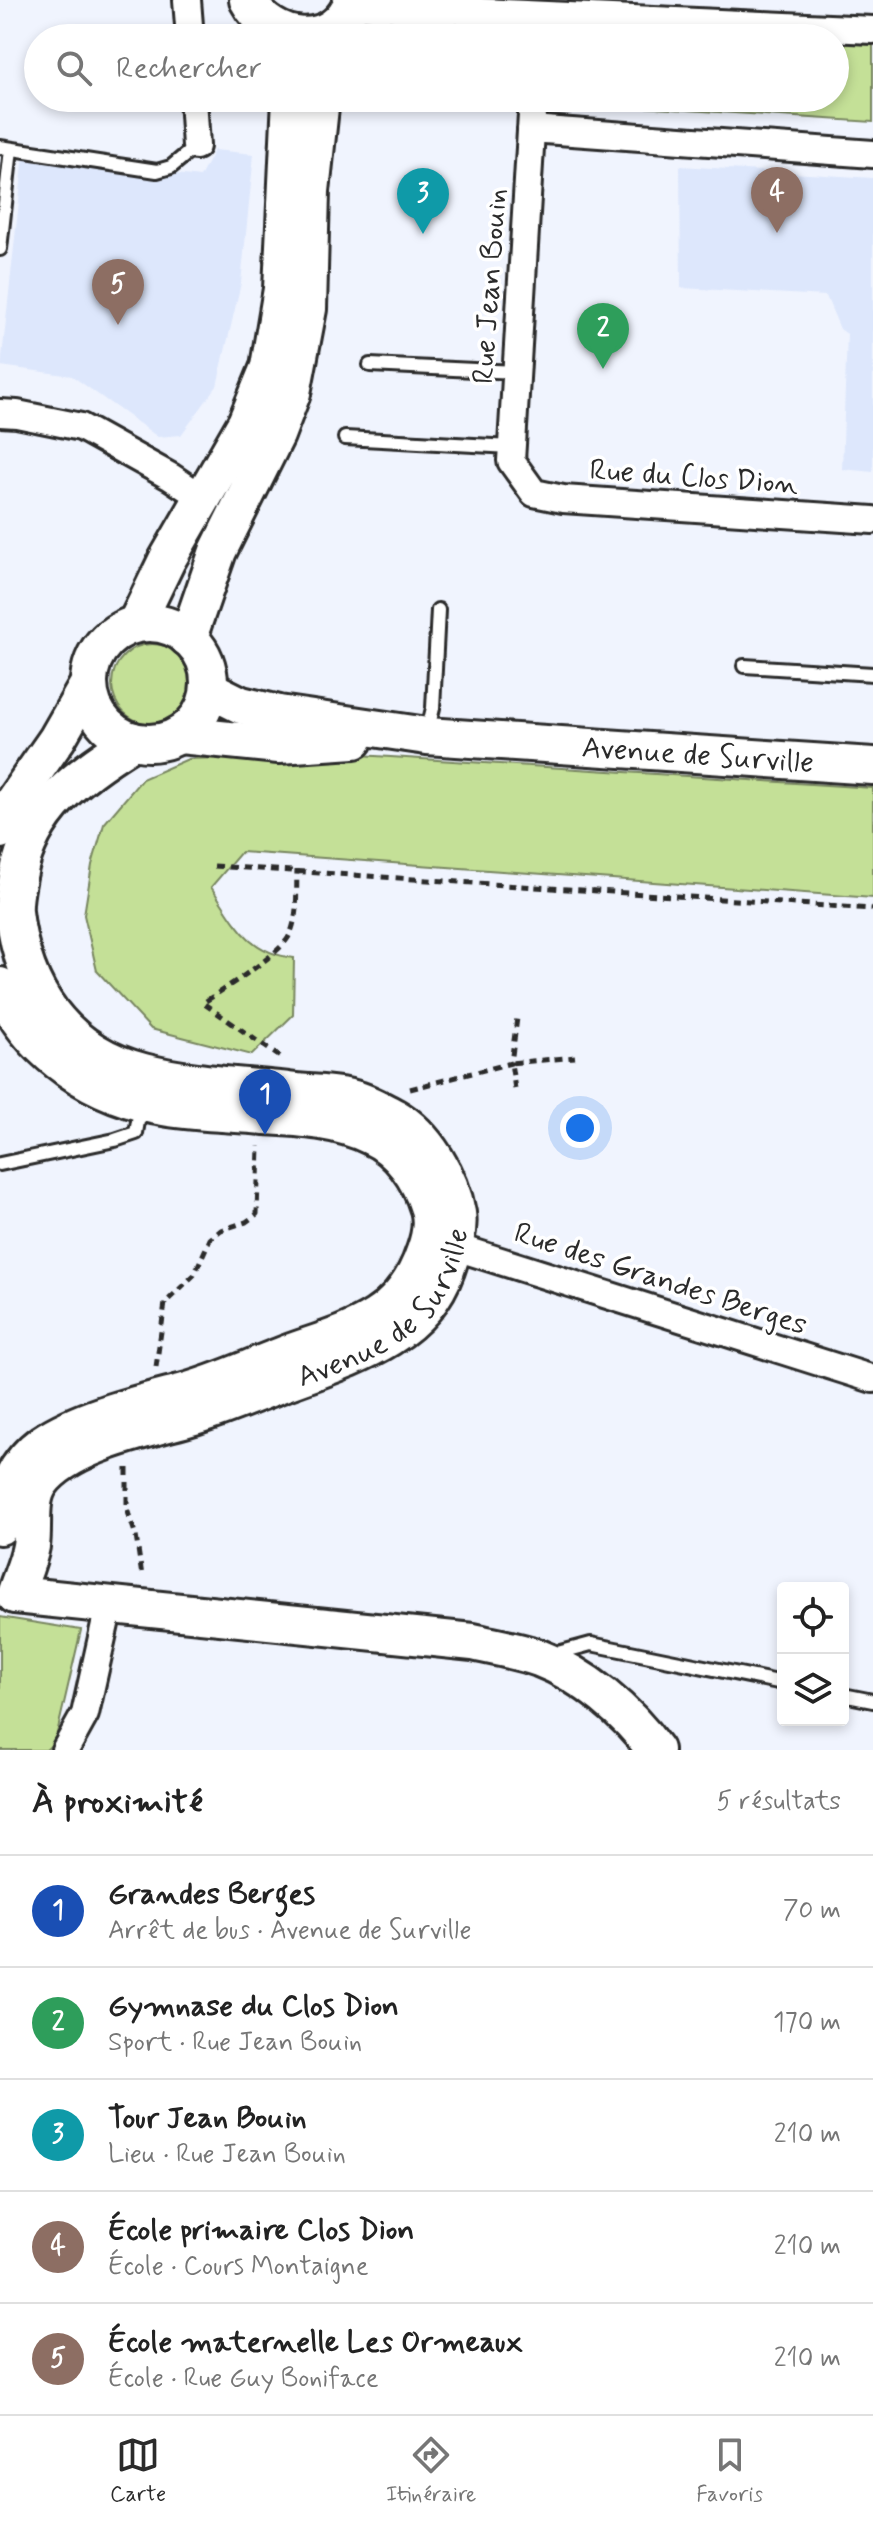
<!DOCTYPE html>
<html lang="fr">
<head>
<meta charset="utf-8">
<style>
	:root { --surface:#fff; --page:#f6f6f6; --text:#222; --muted:#767676; --line:#e0e0e0; --accent:#2b2b2b }
	body { margin:0; font-family:Mynerve,sans-serif; background:var(--page); color:var(--text) }
	.controls { position:absolute; right:24px; bottom:24px; display:grid; overflow:hidden; border-radius:8px; box-shadow:0 4px 12px #0003 }
	.controls button { width:72px; height:72px; display:grid; place-items:center; padding:0; border:0; border-bottom:2px solid var(--line); background:var(--surface); color:var(--text); font:40px sans-serif }
	.you { position:absolute; left:580px; top:1128px; width:28px; height:28px; margin:-20px; border:6px solid #fff; border-radius:50%; background:#1a73e8; box-shadow:0 0 0 12px #1a73e833 }
	.badge { display:grid; place-items:center; width:52px; height:52px; border-radius:50%; background:var(--accent); color:#fff; font-size:26px; font-weight:700 }
	.pin { position:absolute; translate:-50% -66px; filter:drop-shadow(0 2px 4px #0008) }
	.pin::after { content:''; position:absolute; top:42px; width:28px; height:24px; background:inherit; clip-path:polygon(0 0,100% 0,50% 100%) }
	.list { margin:0; padding:0; list-style:none }
	h2 { display:flex; justify-content:space-between; align-items:center; height:104px; margin:0; padding:0 32px; font-size:34px }
	h2 small { font-size:26px; font-weight:400; color:var(--muted) }
	.list li { display:grid; grid-template-columns:52px 1fr auto; gap:24px; align-items:center; box-sizing:border-box; height:112px; padding:0 32px; border-top:2px solid var(--line) }
	.list b { display:block; font-size:30px; white-space:nowrap }
	.list p { margin:0; font-size:26px; white-space:nowrap; color:var(--muted) }
	.list em { font-size:26px; font-style:normal; color:var(--muted) }
	.icon { flex:none; width:44px; height:44px; fill:none; stroke:currentColor; stroke-width:2; stroke-linecap:round; stroke-linejoin:round }
	.map { position:relative; flex:none; width:873px; height:1750px; overflow:hidden }
	.search { position:absolute; background:var(--surface); box-shadow:0 4px 12px #0003; left:24px; right:24px; top:24px; height:88px; display:flex; align-items:center; gap:20px; box-sizing:border-box; padding:0 28px; border-radius:44px; color:var(--muted); font-size:30px }
	.sheet { height:664px; background:var(--surface) }
	nav { display:flex; justify-content:space-around; align-items:center; box-sizing:border-box; height:112px; border-top:2px solid var(--line); background:var(--surface); font-size:22px; color:var(--muted) }
	nav a { display:grid; justify-items:center; gap:4px }
	nav .on { color:var(--accent) }
	.map>svg:first-child { display:block }
</style>
</head>
<body>
<div class="map">
<svg width="873" height="1750" viewBox="0 0 873 1750">
	<rect width="100%" height="100%" fill="#f0f4fe"/>
	<filter id="ink" filterUnits="userSpaceOnUse"><feTurbulence type="fractalNoise" baseFrequency=".0125" numOctaves="2"/><feDisplacementMap in="SourceGraphic" scale="16" xChannelSelector="R" yChannelSelector="G"/><feConvolveMatrix kernelMatrix="1 2 1 2 8 2 1 2 1" color-interpolation-filters="sRGB"/></filter>
	<g filter="url(#ink)">
		<path fill="#dde7fc" d="M214,150L254,154L241,283L217,386L181,435L158,437L72,376L1,366L24,155L200,177Z
			M680,166L873,178V472L842,469L847,334L840,329L826,296L681,288Z"/>
		<path fill="#c4e097" stroke="#788661" stroke-width="2" d="M557,27L773,38H555Z
			M835,41L873,43V122L549,101L550,98H835Z
			M112 684a40 40 0 1 1 80 0a40 40 0 1 1-80 0Z
			M344,754L873,788V898L241,852L211,887C235,922 247,953 294,958L293,1015L252,1055L151,1029L97,971L84,915L92,865L104,824L142,779L188,759Z
			M0,1617L81,1630L55,1742L46,1750H0Z"/>
		<g fill="none" stroke-linecap="round" stroke-linejoin="round">
			<defs>
				<path id="lane" d="M0,147L157,171L171,167L196,146
					M0,249L11,149
					M370,365L516,372
					M345,438L511,447
					M744,666L873,674
					M427,733L433,708L438,610
					M0,1164L115,1140L136,1133L141,1104
					M554,1654L591,1644L783,1683
					M843,1695L873,1701"/>
				<path id="street" d="M187,0L190,38
					M351,6L873,30
					M193,98L196,146
					M533,98L511,461L534,493L563,499L873,520
					M531,129L873,154
					M0,413L17,414L81,427L171,477L201,497
					M437,1241L873,1379
					M65,1750L85,1714L109,1606"/>
				<g id="secondary">
					<path d="M248,0C271,44 335,51 353,0"/>
					<circle cx="149" cy="683" r="60"/>
					<path d="M136,624L167,560L246,423L269,367L282,289L291,98"/>
					<path d="M188,638L218,551L276,435L292,393L308,309L311,191L321,98"/>
					<path id="s1" d="M209,689L241,705L279,714L427,736L873,766"/>
					<path d="M180,735L279,745L354,740"/>
					<path d="M0,830L11,805L57,739L88,685"/>
					<path d="M0,986C31,1055 95,1097 169,1108C200,1113 233,1113 265,1116C302,1118 338,1120 371,1136C400,1149 420,1179 429,1209C433,1223 430,1237 425,1251C416,1278 401,1301 376,1317C348,1335 312,1344 281,1356C249,1368 217,1383 184,1392C139,1404 82,1417 43,1443C16,1462 2,1494 0,1526"/>
					<path id="s2" d="M15,1595C20,1579 28,1563 31,1546C34,1526 28,1499 41,1482C70,1444 150,1429 194,1416C224,1407 254,1394 283,1383C346,1359 421,1340 446,1270C452,1252 460,1232 457,1213C451,1178 426,1135 394,1117C382,1111 367,1102 354,1099C334,1093 309,1094 288,1091C242,1086 188,1084 143,1072C63,1051 23,991 14,912C13,900 16,888 18,876C30,810 79,774 133,741"/>
					<path d="M15,1595L473,1642C495,1647 519,1651 539,1658C584,1675 628,1712 655,1750"/>
				</g>
			</defs>
			<use href="#lane" stroke="#2b2b2b" stroke-width="18"/>
			<use href="#street" stroke="#2b2b2b" stroke-width="32"/>
			<use href="#secondary" stroke="#2b2b2b" stroke-width="42"/>
			<path stroke="#2b2b2b" stroke-width="5" stroke-dasharray="8 6" stroke-linecap="butt" d="M214,866L873,909
				M280,1057L203,1003C223,989 276,957 288,938C299,919 296,892 297,870
				M410,1089L511,1063L517,1018
				M515,1089L511,1063L575,1057
				M156,1367L165,1303L194,1275L210,1239L221,1230L246,1222L257,1214L259,1146
				M127,1468V1509L136,1536L142,1576"/>
			<use href="#lane" stroke="#fff" stroke-width="12"/>
			<use href="#street" stroke="#fff" stroke-width="26"/>
			<use href="#secondary" stroke="#fff" stroke-width="36"/>
		</g>
	</g>
	<g text-anchor="middle" stroke-width="7" stroke-linejoin="round" paint-order="stroke">
		<g font-size="30" fill="#2b2b2b" stroke="#fff">
			<text transform="translate(489 286) rotate(-86)" y="10">Rue Jean Bouin</text>
			<text transform="translate(694 476) rotate(4)" y="10">Rue du Clos Dion</text>
			<text dy="10" stroke="none"><textPath href="#s1" startOffset="496">Avenue de Surville</textPath></text>
			<text transform="translate(661 1278) rotate(18)" y="10">Rue des Grandes Berges</text>
			<text dy="10" stroke="none"><textPath href="#s2" startOffset="514">Avenue de Surville</textPath></text>
		</g>
	</g>
</svg>
<div class="controls">
<button><svg class="icon" aria-label="locate" viewBox="0 0 24 24"><circle cx="12" cy="12" r="6"/><path d="M12 2v4M12 18v4M2 12h4M18 12h4"/></svg></button>
<button><svg class="icon" aria-label="layers" viewBox="0 0 24 24"><path d="M12 4l9 5-9 5-9-5zM3 14l9 5 9-5"/></svg></button>
</div>
<div class="you"></div>
<div class="pin badge" style="left:265px;top:1135px;background:#1a4fb4">1</div>
<div class="pin badge" style="left:603px;top:369px;background:#2e9e5b">2</div>
<div class="pin badge" style="left:423px;top:234px;background:#0f9aa8">3</div>
<div class="pin badge" style="left:777px;top:233px;background:#8d6e63">4</div>
<div class="pin badge" style="left:118px;top:325px;background:#8d6e63">5</div>
<div class="search"><svg class="icon" aria-label="search" viewBox="0 0 24 24"><circle cx="10" cy="10" r="6"/><path d="M15 15l6 6"/></svg>Rechercher</div>
</div>
<section class="sheet">
<h2>À proximité<small>5 résultats</small></h2>
<ul class="list">
<li><span class="badge" style="background:#1a4fb4">1</span><div><b>Grandes Berges</b><p>Arrêt de bus · Avenue de Surville</p></div><em>70 m</em></li>
<li><span class="badge" style="background:#2e9e5b">2</span><div><b>Gymnase du Clos Dion</b><p>Sport · Rue Jean Bouin</p></div><em>170 m</em></li>
<li><span class="badge" style="background:#0f9aa8">3</span><div><b>Tour Jean Bouin</b><p>Lieu · Rue Jean Bouin</p></div><em>210 m</em></li>
<li><span class="badge" style="background:#8d6e63">4</span><div><b>École primaire Clos Dion</b><p>École · Cours Montaigne</p></div><em>210 m</em></li>
<li><span class="badge" style="background:#8d6e63">5</span><div><b>École maternelle Les Ormeaux</b><p>École · Rue Guy Boniface</p></div><em>210 m</em></li>
</ul>
</section>
<nav>
<a class="on"><svg class="icon" aria-label="map" viewBox="0 0 24 24"><path d="M3 6l6-2 6 2 6-2v14l-6 2-6-2-6 2zM9 4v14M15 6v14"/></svg>Carte</a>
<a><svg class="icon" aria-label="directions" viewBox="0 0 24 24"><path d="M12 3l9 9-9 9-9-9zM9 14v-3h6M13 9l2 2-2 2"/></svg>Itinéraire</a>
<a><svg class="icon" aria-label="saved" viewBox="0 0 24 24"><path d="M7 4h10v16l-5-4-5 4z"/></svg>Favoris</a>
</nav>
</body>
</html>
